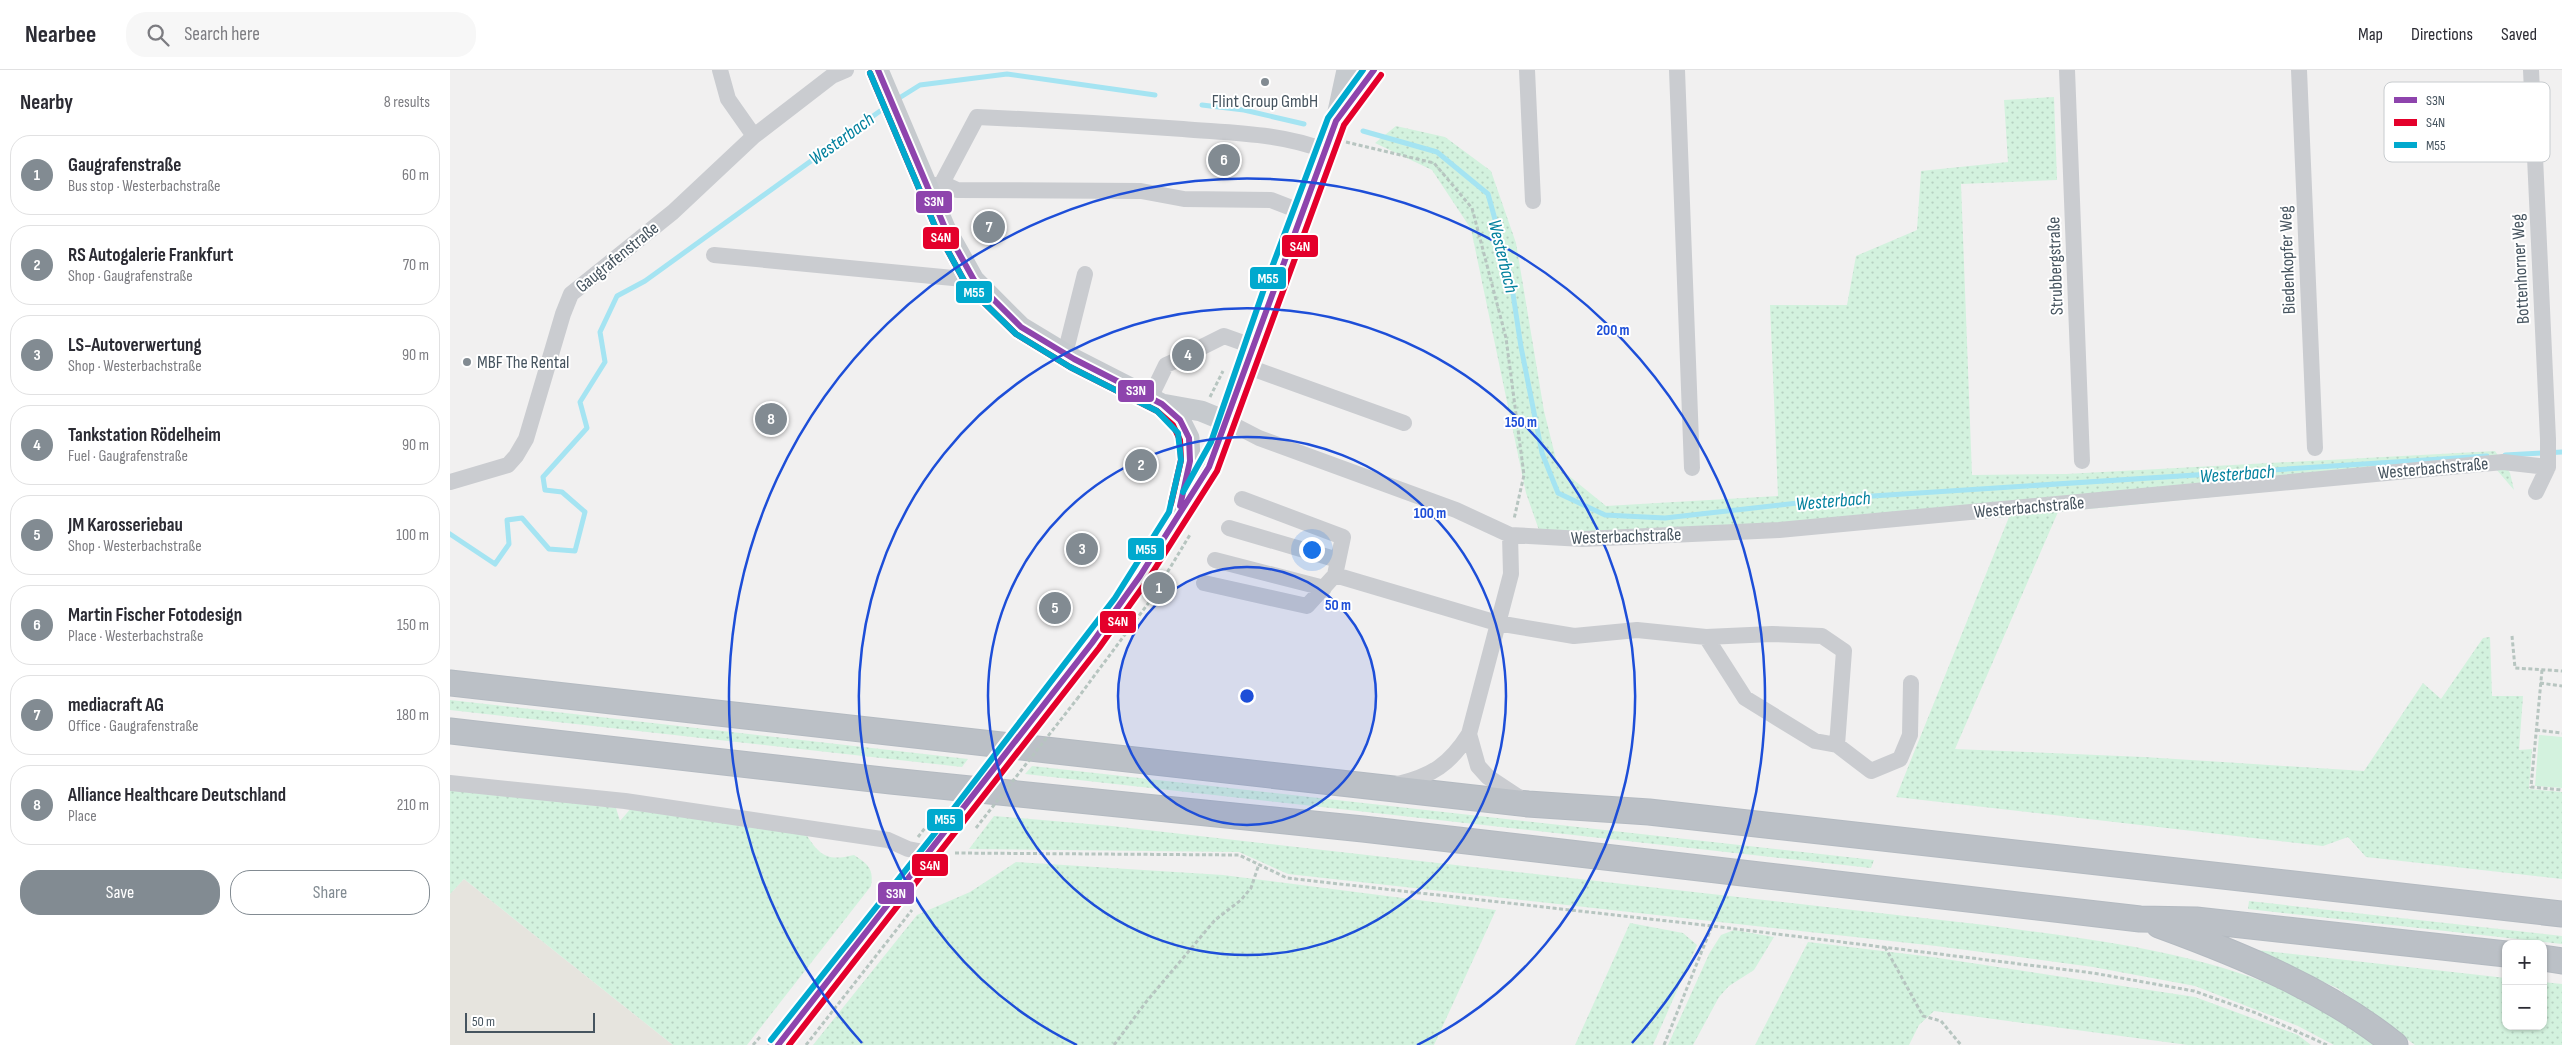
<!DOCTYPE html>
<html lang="en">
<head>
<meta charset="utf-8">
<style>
	:root { --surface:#fff; --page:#f7f7f7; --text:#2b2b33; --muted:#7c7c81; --line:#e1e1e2; --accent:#828b92 }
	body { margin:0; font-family:"Sofia Sans Condensed",sans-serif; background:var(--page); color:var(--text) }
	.controls { position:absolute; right:15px; bottom:15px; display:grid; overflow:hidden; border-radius:10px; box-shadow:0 1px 4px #0004 }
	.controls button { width:45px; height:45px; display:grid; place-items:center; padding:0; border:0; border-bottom:1px solid var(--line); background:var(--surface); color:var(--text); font:25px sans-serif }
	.scale { position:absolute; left:15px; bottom:12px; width:130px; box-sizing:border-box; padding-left:5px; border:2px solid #46545f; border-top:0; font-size:14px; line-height:18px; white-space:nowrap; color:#46545f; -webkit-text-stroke:4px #fff; paint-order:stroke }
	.you { position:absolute; left:861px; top:479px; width:18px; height:18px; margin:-12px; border:4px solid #fff; border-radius:50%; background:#1a73e8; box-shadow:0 0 0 8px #1a73e833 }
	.badge { display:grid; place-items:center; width:32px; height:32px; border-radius:50%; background:var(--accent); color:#fff; font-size:16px; font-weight:700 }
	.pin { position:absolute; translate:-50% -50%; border:2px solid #fff; box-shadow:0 1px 5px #0006 }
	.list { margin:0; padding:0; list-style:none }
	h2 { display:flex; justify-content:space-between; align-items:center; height:65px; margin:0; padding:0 20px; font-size:21px }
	h2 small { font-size:16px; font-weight:400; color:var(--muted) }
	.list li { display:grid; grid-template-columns:32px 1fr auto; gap:15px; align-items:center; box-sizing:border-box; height:80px; margin:0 10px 10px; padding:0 10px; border:1px solid var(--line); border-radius:20px }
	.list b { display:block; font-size:19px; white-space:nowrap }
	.list p { margin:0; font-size:16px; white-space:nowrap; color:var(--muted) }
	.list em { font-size:16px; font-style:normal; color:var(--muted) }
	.actions { display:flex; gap:10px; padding:15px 20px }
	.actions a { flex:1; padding:11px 0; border:1px solid var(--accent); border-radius:20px; text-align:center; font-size:18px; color:var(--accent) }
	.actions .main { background:var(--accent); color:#fff }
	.icon { flex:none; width:28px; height:28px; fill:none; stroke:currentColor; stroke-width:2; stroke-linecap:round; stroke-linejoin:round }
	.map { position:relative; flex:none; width:2112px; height:975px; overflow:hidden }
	header { display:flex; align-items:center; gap:30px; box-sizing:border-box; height:70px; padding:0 25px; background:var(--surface); border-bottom:1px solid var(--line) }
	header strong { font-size:24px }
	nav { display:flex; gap:28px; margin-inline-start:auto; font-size:18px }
	.search { width:350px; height:45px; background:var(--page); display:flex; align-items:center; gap:12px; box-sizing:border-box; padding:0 18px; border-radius:20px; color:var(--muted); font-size:19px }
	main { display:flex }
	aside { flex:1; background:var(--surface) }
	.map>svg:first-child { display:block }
</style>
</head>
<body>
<header>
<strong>Nearbee</strong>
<div class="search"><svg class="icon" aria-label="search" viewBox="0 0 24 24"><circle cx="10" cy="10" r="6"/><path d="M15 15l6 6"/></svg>Search here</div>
<nav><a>Map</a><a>Directions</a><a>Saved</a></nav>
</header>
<main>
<aside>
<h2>Nearby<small>8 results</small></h2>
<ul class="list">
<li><span class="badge">1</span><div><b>Gaugrafenstraße</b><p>Bus stop · Westerbachstraße</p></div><em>60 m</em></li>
<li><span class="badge">2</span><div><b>RS Autogalerie Frankfurt</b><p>Shop · Gaugrafenstraße</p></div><em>70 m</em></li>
<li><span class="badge">3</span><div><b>LS-Autoverwertung</b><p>Shop · Westerbachstraße</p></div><em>90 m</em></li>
<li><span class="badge">4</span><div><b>Tankstation Rödelheim</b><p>Fuel · Gaugrafenstraße</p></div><em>90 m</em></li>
<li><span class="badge">5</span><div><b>JM Karosseriebau</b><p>Shop · Westerbachstraße</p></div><em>100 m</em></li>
<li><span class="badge">6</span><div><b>Martin Fischer Fotodesign</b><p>Place · Westerbachstraße</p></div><em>150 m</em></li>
<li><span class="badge">7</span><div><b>mediacraft AG</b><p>Office · Gaugrafenstraße</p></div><em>180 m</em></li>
<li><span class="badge">8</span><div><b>Alliance Healthcare Deutschland</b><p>Place</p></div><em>210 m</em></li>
</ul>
<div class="actions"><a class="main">Save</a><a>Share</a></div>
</aside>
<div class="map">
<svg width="2112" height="975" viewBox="0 0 2112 975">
	<defs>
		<pattern id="grass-dots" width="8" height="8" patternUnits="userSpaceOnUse" patternTransform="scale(1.25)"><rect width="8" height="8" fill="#d3f2de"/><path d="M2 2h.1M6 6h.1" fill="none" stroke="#b6d1c1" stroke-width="1.8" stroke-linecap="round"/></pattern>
	</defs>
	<rect width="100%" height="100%" fill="#f1f0f0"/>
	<path fill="#e6e4de" d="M14,809L223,975H0V824Z"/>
	<path fill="url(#grass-dots)" d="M1604,27L1607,110L1511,114L1522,405L1616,404L2045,381L2060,403L2064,420L2046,399L1608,442L1505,679L1694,687L1914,701L1973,613L1991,629L2033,568L2040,567L2042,626H2073L2069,680L2082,679L2079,719L2112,722V809L1916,787L1898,767L1873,776L1446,727L1559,447L1125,475L1090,463L1076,423L1021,159L982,100L925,73L946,56L995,67L1041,101L1066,173L1094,341L1108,397L1156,436L1328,426L1320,235H1397L1406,186L1467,160L1471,101L1558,92L1554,30Z
		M0,630L518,689L512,697L0,640Z
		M582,696L1424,790L1421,798L575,704Z
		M0,719L166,738L170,751L182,737L354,761C369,785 376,792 404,785C418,794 424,799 421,816L297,975H223L14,809L0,824Z
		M544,746L662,756L1535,855C1629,868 1725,878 1814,912C1855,928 1893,951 1928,975H1884L1848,956L1745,916L1643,897L1486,876L838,804L789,782L519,779Z
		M566,792L773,805L1046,840L984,975H363L467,845L520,822Z
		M1799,831L2112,866V874L1798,839Z
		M1180,853L1233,863L1247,875L1203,975H1125Z
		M1284,860L1324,867L1304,900L1279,916L1269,927L1243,975H1218L1259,884L1271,865Z
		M1358,872L1482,887L1745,927L1848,965L1861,975H1738L1484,941L1469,955L1459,975H1305Z
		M1798,879L2056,908V956H2093V912L2112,914V975H1965L1887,918Z"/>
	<path fill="#d3f2de" d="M2089,665L2112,667V718L2085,716Z"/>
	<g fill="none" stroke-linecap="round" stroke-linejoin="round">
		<path stroke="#a5e4f2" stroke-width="5" d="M446,30L470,15L557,4L705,25
			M752,35L794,40L854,54
			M913,61L987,82L1038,124L1060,204L1071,277L1092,383L1108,423L1155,445L1215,448L1392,428L2037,386
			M2055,385L2112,382
			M0,464L45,494L59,474L57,450L72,448L99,479L125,481L135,442L112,422L95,420L93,407L137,358L130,332L155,292L150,262L167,226L195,211L437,36"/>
		<path stroke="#c6c9cc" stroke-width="16" stroke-dasharray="16 8" stroke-linecap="butt" d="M725,291L750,278"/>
		<defs>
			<path id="highway" d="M0,613L1078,734L1199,742L2112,844
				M0,661L441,711L913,759L1690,849L1746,850L2056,884
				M1709,855C1791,885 1877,920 1945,975
				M2093,888L2112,891"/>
		</defs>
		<use href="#highway" stroke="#b4bac1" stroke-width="27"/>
		<path stroke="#b7c5c0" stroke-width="3" stroke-dasharray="4 2.5" stroke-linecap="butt" d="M896,72L984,93L1022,138L1056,268L1074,405L1064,449
			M760,327L773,301
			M2062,566L2065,598L2112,601
			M2092,600L2081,717L2112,720
			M2090,613L2112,616
			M627,629L700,531L741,463
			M2086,660L2112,663
			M505,783L789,785L837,808L1262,856L1643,903L1744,921L1806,943L1877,975
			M1435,877L1473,946L1491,951L1511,975
			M303,975L310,967
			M356,975L462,840
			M664,975L696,932L765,850L791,830L801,818L809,794
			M1214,975L1262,856"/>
		<path stroke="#caccd0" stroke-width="16" d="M1077,0L1083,131
			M1227,0L1242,398
			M1617,0L1632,391
			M1849,0L1865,378
			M2081,0L2098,369V397L2086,422
			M890,45L924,0
			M304,66L382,6L396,0
			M492,113L527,47C596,50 664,54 733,59C780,63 832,63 876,81
			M483,116L492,113L507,120L691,121L734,129L821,130L852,142
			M264,185L524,210
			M750,278L774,266L802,276
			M615,284L635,204
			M796,296L954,353
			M700,328L716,295L725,291
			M778,352L809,368L1006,440L1060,465L1133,469L1329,460L2053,392L2098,397
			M0,412L58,395L66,386L76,369L113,244L121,224L223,142L304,66L278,29L270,0
			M792,429L893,467L885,505L1047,553L1124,566L1187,560L1256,567L1295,628L1365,671L1387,675L1394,581L1372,566L1322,564L1256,567
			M779,458L888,490
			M765,490L874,518
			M754,513L857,536L885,505
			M1019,664L1028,696L1038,707L1073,730
			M1387,675L1421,701L1450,689L1460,665L1461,613
			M0,713L175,731L438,770L458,779L479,783
			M948,714C982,706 1000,694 1019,664L1061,504L1060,465"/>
		<path stroke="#c6cace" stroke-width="21" d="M428,0L495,158L524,210L571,257L624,289L712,334L730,350L739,368L740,391L731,431
			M712,334L751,341L778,352
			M601,627L672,533L759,397L778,352L823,219L876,81L886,51L897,0
			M328,975L492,768"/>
		<use href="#highway" stroke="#bbc0c6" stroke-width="25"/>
		<path stroke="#b7c5c0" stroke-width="3" stroke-dasharray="4 2.5" stroke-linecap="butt" d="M526,758L627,629
			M468,767L475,758"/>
		<path stroke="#c6cace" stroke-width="21" d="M492,768L601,627"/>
		<defs>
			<path id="bus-1" d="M428,0L495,158L524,210L571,257L624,289L712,334L730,350L739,368L740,391L730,436
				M328,975L642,573L690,506L759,397L886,51L924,0"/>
			<path id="bus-2" d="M420,3L487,161L517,216L566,264L620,297L707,341L723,355L730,370L731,390L721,434
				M339,975L649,578L697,511L767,401L894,55L931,5"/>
			<path id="bus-3" d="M733,422L761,372L815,216L878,48L913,0
				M321,970L485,763L665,528L719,442L731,390L728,363L707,341L620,297L566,264L517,216L487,161L420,3"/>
		</defs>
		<use href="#bus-1" stroke="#fff" stroke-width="10"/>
		<use href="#bus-2" stroke="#fff" stroke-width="10"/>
		<use href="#bus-3" stroke="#fff" stroke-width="10"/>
		<use href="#bus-1" stroke="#8e44ad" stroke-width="6"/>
		<use href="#bus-2" stroke="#e4002b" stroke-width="6"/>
		<use href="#bus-3" stroke="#00a9ce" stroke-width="6"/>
	</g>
	<circle cx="797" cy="626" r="129" fill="#1d4ed8" fill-opacity=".12"/>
	<g fill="none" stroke="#1d4ed8" stroke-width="2.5">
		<circle cx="797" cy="626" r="129"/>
		<circle cx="797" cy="626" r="259"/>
		<path d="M627 975A388 388 0 1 1 967 975"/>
		<path d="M412 973A518 518 0 1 1 1182 973"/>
	</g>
	<g fill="#828b92" stroke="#fff" stroke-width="2">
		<circle cx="815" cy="12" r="5"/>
		<circle cx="17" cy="292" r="5"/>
	</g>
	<g text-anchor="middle" stroke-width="4" stroke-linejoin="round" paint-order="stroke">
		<g font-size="18" fill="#46545f" stroke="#fff">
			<text x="815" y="37">Flint Group GmbH</text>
			<text x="27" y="298" text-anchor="start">MBF The Rental</text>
		</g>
		<g font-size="18" fill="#46545f" stroke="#fff">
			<text transform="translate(167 187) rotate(-39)" y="6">Gaugrafenstraße</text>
			<text transform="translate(1837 190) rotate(-92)" y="6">Biedenkopfer Weg</text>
			<text transform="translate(1605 196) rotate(-92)" y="6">Strubbergstraße</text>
			<text transform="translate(2070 199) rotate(-93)" y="6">Bottenhorner Weg</text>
			<text transform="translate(1983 398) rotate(-5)" y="6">Westerbachstraße</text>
			<text transform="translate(1579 437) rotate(-5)" y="6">Westerbachstraße</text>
			<text transform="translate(1176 466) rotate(-2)" y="6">Westerbachstraße</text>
		</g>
		<g font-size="19" font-style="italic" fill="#03819e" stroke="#fff">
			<text transform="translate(391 68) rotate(-36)" y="7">Westerbach</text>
			<text transform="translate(1054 186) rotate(76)" y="7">Westerbach</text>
			<text transform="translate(1787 403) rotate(-4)" y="7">Westerbach</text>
			<text transform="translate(1383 430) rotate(-5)" y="7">Westerbach</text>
		</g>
	</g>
	<rect x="1934" y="12" width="166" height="80" rx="8" fill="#fff" stroke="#c8cccf" stroke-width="1"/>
	<rect x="1944" y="27" width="23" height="6" fill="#8e44ad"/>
	<rect x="1944" y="49" width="23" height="7" fill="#e4002b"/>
	<rect x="1944" y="72" width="23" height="6" fill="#00a9ce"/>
	<g font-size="14" fill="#46545f">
		<text x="1976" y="35">S3N</text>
		<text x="1976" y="57">S4N</text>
		<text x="1976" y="80">M55</text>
	</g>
	<circle cx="797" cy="626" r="8" fill="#1d4ed8" stroke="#fff" stroke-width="2.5"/>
	<g font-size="15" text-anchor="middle" font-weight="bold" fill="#1d4ed8" stroke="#fff" stroke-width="4" stroke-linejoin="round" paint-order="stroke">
		<text x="1163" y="265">200 m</text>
		<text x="1071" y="357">150 m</text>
		<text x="980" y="448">100 m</text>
		<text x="888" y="540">50 m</text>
	</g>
	<g stroke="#fff" stroke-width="2">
		<rect x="465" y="120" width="38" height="24" rx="5" fill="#8e44ad"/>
		<rect x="472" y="156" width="38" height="24" rx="5" fill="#e4002b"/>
		<rect x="831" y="164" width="38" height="24" rx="5" fill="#e4002b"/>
		<rect x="799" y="196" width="38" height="24" rx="5" fill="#00a9ce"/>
		<rect x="505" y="210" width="38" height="24" rx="5" fill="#00a9ce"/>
		<rect x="667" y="309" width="38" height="24" rx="5" fill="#8e44ad"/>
		<rect x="677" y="467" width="38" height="24" rx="5" fill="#00a9ce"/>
		<rect x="649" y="540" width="38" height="24" rx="5" fill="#e4002b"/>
		<rect x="476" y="738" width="38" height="24" rx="5" fill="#00a9ce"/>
		<rect x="461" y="783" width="38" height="24" rx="5" fill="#e4002b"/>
		<rect x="427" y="811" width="38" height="24" rx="5" fill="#8e44ad"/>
	</g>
	<g font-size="14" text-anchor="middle" font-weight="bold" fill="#fff">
		<text x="484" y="136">S3N</text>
		<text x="491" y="172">S4N</text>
		<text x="850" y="181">S4N</text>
		<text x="818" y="213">M55</text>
		<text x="524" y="227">M55</text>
		<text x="686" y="325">S3N</text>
		<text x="696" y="484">M55</text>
		<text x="668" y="556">S4N</text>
		<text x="495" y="754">M55</text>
		<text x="480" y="800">S4N</text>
		<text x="446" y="828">S3N</text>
	</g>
</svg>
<div class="controls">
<button>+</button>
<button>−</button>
</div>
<div class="scale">50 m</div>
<div class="you"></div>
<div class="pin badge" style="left:709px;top:518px">1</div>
<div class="pin badge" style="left:691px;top:395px">2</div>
<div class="pin badge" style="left:632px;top:479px">3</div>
<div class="pin badge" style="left:738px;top:285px">4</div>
<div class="pin badge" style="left:605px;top:538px">5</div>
<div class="pin badge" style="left:774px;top:90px">6</div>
<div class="pin badge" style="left:539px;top:157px">7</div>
<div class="pin badge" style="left:321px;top:349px">8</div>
</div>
</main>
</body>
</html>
